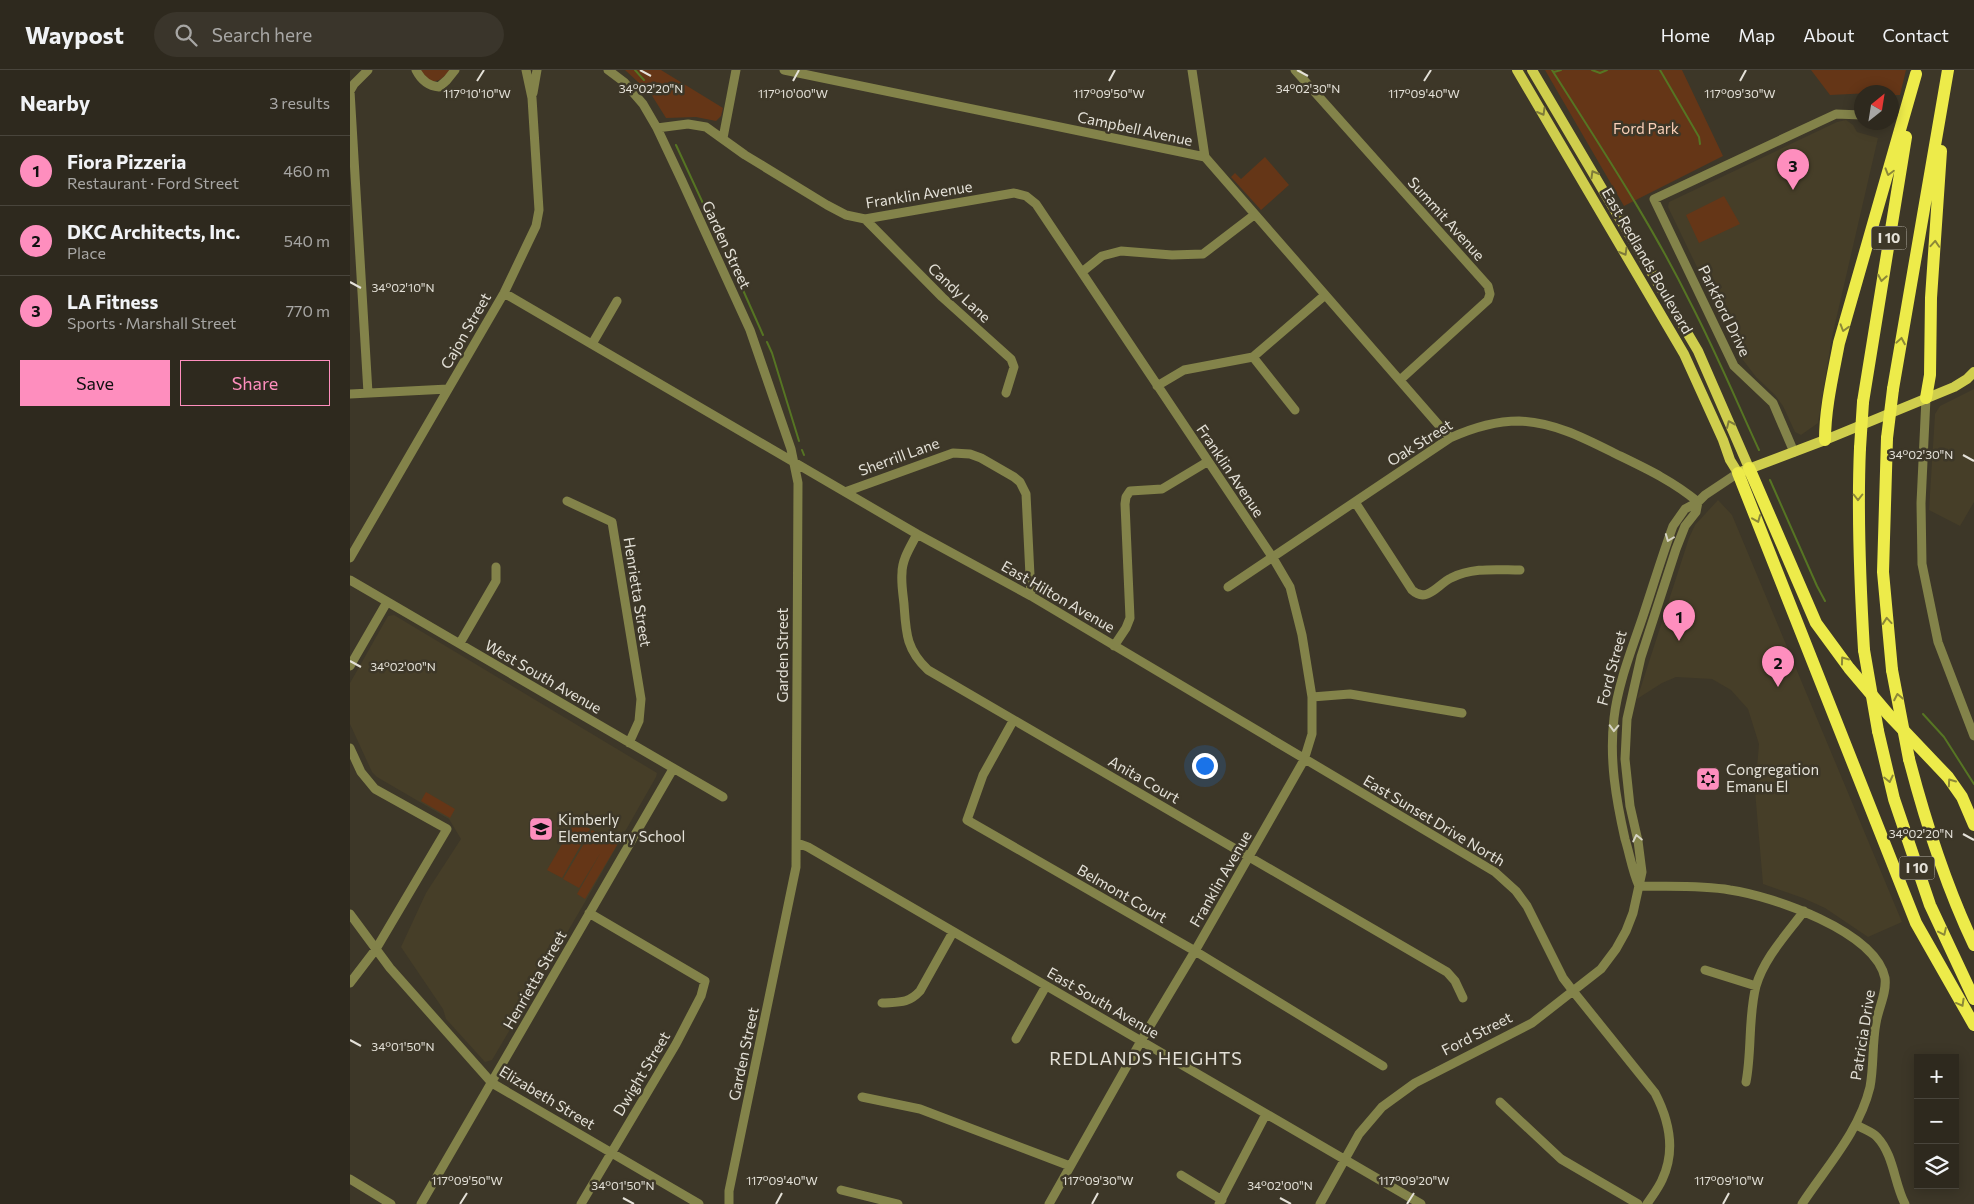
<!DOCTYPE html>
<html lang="en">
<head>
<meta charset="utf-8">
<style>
	:root { --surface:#2e291e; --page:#3a352b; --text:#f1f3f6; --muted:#a7a6a4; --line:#49453c; --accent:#fe8ebe }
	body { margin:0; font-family:Commissioner,sans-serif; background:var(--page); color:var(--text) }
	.controls { position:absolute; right:15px; bottom:15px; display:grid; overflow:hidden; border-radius:0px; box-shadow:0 2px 12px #0003 }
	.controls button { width:45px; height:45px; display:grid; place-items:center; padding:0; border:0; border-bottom:1px solid var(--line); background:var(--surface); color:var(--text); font:25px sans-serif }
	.compass { position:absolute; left:1504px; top:15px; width:45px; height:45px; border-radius:50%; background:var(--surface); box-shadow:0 2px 12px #0003; rotate:30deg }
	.you { position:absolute; left:854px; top:695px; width:18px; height:18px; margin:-12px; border:4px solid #fff; border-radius:50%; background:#1a73e8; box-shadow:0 0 0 8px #1a73e833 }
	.badge { display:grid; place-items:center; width:32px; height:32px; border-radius:50%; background:var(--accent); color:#111; font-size:16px; font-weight:700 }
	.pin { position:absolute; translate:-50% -41px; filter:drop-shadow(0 1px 2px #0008) }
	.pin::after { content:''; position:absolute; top:26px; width:18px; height:15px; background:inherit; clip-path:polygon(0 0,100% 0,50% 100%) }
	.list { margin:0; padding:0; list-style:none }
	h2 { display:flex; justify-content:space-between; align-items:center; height:65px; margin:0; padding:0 20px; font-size:21px }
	h2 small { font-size:16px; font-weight:400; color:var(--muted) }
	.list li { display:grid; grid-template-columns:32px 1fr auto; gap:15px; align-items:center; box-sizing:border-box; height:70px; padding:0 20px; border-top:1px solid var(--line) }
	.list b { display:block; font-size:19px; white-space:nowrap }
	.list p { margin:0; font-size:16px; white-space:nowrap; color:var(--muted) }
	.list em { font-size:16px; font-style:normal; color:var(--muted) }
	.actions { display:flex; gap:10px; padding:15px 20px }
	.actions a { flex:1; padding:11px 0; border:1px solid var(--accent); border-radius:0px; text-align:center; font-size:18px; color:var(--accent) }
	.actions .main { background:var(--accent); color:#111 }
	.icon { flex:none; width:28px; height:28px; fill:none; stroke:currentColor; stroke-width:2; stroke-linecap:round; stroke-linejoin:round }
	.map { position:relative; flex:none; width:1624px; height:1134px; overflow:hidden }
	header { display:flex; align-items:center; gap:30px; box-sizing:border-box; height:70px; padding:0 25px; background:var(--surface); border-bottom:1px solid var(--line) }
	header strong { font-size:24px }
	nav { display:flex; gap:28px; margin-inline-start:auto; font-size:18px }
	.search { width:350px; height:45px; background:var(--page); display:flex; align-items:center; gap:12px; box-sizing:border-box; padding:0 18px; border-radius:28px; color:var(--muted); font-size:19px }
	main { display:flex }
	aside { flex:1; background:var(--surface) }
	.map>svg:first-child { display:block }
</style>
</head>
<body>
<header>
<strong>Waypost</strong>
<div class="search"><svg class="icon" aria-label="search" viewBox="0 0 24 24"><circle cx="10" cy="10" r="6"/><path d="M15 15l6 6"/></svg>Search here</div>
<nav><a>Home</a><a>Map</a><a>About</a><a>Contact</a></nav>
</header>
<main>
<aside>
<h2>Nearby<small>3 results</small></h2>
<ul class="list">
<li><span class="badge">1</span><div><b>Fiora Pizzeria</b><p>Restaurant · Ford Street</p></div><em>460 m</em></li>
<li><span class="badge">2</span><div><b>DKC Architects, Inc.</b><p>Place</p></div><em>540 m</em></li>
<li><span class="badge">3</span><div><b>LA Fitness</b><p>Sports · Marshall Street</p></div><em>770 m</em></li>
</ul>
<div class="actions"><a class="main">Save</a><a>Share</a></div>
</aside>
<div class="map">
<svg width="1624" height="1134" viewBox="0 0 1624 1134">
	<rect width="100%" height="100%" fill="#3d3728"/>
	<path fill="#463e28" d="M1496,50L1503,55L1507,62L1528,68L1482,267L1468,353L1451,365L1445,362L1433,336L1425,325L1406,307L1390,286L1318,137L1319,132L1487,52Z
		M1624,319V432L1610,456L1579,440L1585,344L1590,336Z
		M1368,430L1382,445L1552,852L1518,867L1475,838L1453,828L1413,814L1405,721L1409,674L1398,639L1381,620L1362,609L1326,607L1312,613L1287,629L1339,468L1345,455Z
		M44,545L307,703L306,707L235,832L142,990L135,992L96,949L93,939L51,877L76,823L111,769L99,749L27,707L22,702L0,654V613L38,546Z"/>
	<path fill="#653617" d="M71,0H100C90,13 79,17 71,0Z
		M275,0H311L373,38L371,46L366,51L346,47L316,48L301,24Z
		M1195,0H1332L1373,86L1274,136Z
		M1461,0H1556L1550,25H1542V22L1480,25Z
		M915,87L939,115L911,140L881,107L885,103L891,109Z
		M1374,126L1390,154L1349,173L1336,145Z
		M76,722L105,739L100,748L71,731Z
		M226,750L240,759L212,808L197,800Z
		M242,760L258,769L262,766L270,770L235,829L227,824L251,782L229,818L213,809Z"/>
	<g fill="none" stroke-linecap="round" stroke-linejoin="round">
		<path stroke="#567523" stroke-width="2" d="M285,0L294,10
			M1202,0C1250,76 1300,151 1340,232C1365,280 1386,330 1409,380
			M1242,0L1250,3L1257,0
			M1310,0L1349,67L1350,74
			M1204,2L1211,0
			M326,75L388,209
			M393,220L413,265
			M417,272L422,283L449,371
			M452,380L454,385
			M1420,410L1467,516L1475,531
			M1573,644L1594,667L1624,714"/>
		<path stroke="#83834a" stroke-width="9" d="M66,0C71,10 78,16 89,17L97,10L105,0
			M258,0L274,12L293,34L307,58L332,111L400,260L441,379L448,413L446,797L379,1121V1134
			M434,0L855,87L1100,368
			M842,0L855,87
			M945,0L1138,216L1140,224L1138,230L1050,310
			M183,23L187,0
			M307,58L338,54L356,57L395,85L477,135L496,145L515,149L664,123L676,126L686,134L923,488L940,517L952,565L962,627V664L954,690L845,881L791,971L699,1134
			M373,68L386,0
			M515,149L592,227L661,289L664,297L656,323
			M732,202L752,186L771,181L822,185L853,184L904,145
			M154,223L567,464L681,526L1145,802L1166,821L1177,836L1213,908L1223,921L1305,1023C1319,1050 1326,1081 1312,1110C1308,1119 1302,1126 1297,1134
			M242,274L267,231
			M903,287L945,340
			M807,316L834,300L903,287L975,225
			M18,323L0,21L4,14L18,0
			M0,324L98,319
			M1576,328L1571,433L1572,494L1588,572L1624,666
			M1444,382L1423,333L1384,296L1304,129L1486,44L1512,45
			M495,422L603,383L620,384L631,388L664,407L670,412L676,424L681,526
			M217,431L262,452L291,629L289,651L279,673
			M1005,432L1062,520C1077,534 1088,514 1101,508C1123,497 1147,500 1170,500
			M567,464C561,476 552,489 552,503C551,513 553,524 554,534C556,563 556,579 578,600L1097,902L1105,911L1113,928
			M0,488L154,223L186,156L189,140L182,28L176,0
			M0,510L373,727
			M878,517L1100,368C1122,358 1145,351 1169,351C1204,352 1236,369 1266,384C1295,398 1323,411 1348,432
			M110,573L146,511V497
			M764,576L776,558L780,548L775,434L776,427L780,421L812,419L857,392
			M0,596L37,532
			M962,627L1000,624L1112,643
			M663,651L633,705L617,750L845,881L1033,996
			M0,678L11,702L25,719L97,759L26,879L0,913
			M447,773L458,777L1071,1134
			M1289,816C1319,817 1350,815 1380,820C1422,826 1525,861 1535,908C1537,923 1528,939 1526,953C1522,974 1524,996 1520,1017C1509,1062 1477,1096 1452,1134
			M1289,816C1282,800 1280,785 1275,769C1266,729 1259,689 1264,648C1268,613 1282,579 1293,546C1303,516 1312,486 1323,456L1335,439L1348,432L1355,425L1388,403
			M0,844L40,898L142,1013L349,1134
			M1355,900L1406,916
			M532,933C549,932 558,934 570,921L603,862
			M666,969L696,916
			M1396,1012C1402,981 1398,947 1406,916C1414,888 1437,864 1454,841
			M512,1027L570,1039L720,1096
			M1150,1032L1211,1089L1288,1134
			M1507,1055C1513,1059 1523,1062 1527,1067C1544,1085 1544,1113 1555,1134
			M831,1105L872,1130
			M0,1109L41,1134
			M491,1120L548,1134
			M71,1134L323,699
			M231,1134L326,974L351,926L355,911L239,843
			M869,1134L916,1044
			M970,1134L1009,1064L1032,1037L1065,1013L1182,953L1251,899L1266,879L1276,861L1283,843L1292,802L1288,771L1280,736L1275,689L1277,649L1291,587L1326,479L1335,456L1346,442L1348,432"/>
		<path stroke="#cfce4d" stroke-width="10" d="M1167,0L1334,284L1373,370L1380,390L1388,403L1475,370L1604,317L1617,309L1624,302
			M1182,0L1348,281L1399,398"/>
		<path stroke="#edeb4a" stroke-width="12" d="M1543,319L1598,0
			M1576,328L1580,305L1581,228L1591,81
			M1513,332L1556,67
			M1537,368L1533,502L1542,600
			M1475,370C1475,338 1483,305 1489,273L1566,4
			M1510,378C1507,446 1510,513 1514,580
			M1399,398L1466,553L1499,598L1538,644L1598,707L1612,727L1624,755
			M1388,403L1566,853L1624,955
			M1528,661L1544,729L1580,835L1624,929
			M1559,689C1576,754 1595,814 1624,875"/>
		<path stroke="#edeb4a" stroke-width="12" d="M1537,368L1543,319
			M1510,378L1513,332
			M1514,580L1528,661
			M1542,600L1559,689"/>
	</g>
	<defs><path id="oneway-chevron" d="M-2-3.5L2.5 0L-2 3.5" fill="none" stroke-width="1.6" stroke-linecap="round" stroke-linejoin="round" transform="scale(1.25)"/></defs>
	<g stroke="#7f7b39">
		<use href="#oneway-chevron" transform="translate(1192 42) rotate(60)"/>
		<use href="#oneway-chevron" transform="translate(1244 104) rotate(-120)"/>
		<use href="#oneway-chevron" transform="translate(1274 182) rotate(60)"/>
		<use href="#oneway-chevron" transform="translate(1380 354) rotate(-114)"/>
	</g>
	<g stroke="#8c8837">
		<use href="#oneway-chevron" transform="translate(1539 102) rotate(106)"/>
		<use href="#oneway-chevron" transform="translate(1585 174) rotate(-86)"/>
		<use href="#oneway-chevron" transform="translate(1532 208) rotate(100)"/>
		<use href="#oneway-chevron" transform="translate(1494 258) rotate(107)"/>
		<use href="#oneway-chevron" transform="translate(1551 271) rotate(-80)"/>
		<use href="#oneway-chevron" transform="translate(1508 427) rotate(90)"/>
		<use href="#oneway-chevron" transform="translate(1407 449) rotate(68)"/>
		<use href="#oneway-chevron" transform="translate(1537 551) rotate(-95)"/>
		<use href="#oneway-chevron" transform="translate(1494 590) rotate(-126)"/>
		<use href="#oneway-chevron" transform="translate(1548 627) rotate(-101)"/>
		<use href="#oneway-chevron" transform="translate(1539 709) rotate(77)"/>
		<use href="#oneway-chevron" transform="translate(1601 712) rotate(-125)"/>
		<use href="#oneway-chevron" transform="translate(1593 862) rotate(65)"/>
		<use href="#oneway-chevron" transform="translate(1611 933) rotate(61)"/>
	</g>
	<g stroke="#d5d3c3">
		<use href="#oneway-chevron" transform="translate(1319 468) rotate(111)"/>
		<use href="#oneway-chevron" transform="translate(1264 658) rotate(92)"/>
		<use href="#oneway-chevron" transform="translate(1287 768) rotate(-102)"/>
	</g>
	<path fill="none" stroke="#e4e1d8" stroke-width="2" d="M290,0L301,6M947,0L958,6M127,11L134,0M443,11L449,0M759,11L765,0M1074,11L1081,0M1390,11L1396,0M0,212L11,218M1613,385L1624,391M0,591L11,597M1613,764L1624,770M0,970L11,976M273,1128L284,1134M930,1128L941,1134M110,1134L117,1123M426,1134L432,1123M742,1134L748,1123M1057,1134L1064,1123M1373,1134L1379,1123"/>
	<defs>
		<symbol id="synagogue-square" viewBox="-11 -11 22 22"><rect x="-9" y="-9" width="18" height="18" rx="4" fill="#fe8ebe" stroke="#3d3728"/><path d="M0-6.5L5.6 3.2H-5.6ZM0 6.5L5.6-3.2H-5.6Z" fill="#111"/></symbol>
		<symbol id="school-square" viewBox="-11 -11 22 22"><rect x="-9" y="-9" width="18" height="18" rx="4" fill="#fe8ebe" stroke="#3d3728"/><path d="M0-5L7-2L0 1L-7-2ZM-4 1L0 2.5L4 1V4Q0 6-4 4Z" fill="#111"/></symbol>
	</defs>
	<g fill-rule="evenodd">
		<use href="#synagogue-square" x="1344" y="695" width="28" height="28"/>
		<use href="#school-square" x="177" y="745" width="28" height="28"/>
	</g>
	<g text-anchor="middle" stroke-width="5" stroke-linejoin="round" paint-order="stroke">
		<g fill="#3d3728" stroke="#b2aea3" stroke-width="1">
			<rect x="1521.5" y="156.5" width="35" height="23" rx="4"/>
			<rect x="1549.5" y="786.5" width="35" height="23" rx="4"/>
		</g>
		<g font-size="14" font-weight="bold" fill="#e4e1d8">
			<text x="1539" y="173">I 10</text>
			<text x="1567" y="803">I 10</text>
		</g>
		<g font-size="15" fill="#e4e1d8" stroke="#3d3728">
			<text transform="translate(785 59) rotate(12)" y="5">Campbell Avenue</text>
			<text transform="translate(569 125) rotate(-9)" y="5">Franklin Avenue</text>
			<text transform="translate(1096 149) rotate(48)" y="5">Summit Avenue</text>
			<text transform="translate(376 175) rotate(65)" y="5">Garden Street</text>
			<text transform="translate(1297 191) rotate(60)" y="5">East Redlands Boulevard</text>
			<text transform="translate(609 223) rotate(43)" y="5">Candy Lane</text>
			<text transform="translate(1374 241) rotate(64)" y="5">Parkford Drive</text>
			<text transform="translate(116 261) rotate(-60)" y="5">Cajon Street</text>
			<text transform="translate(1070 373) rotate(-32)" y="5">Oak Street</text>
			<text transform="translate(549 387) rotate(-20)" y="5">Sherrill Lane</text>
			<text transform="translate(880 401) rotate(56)" y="5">Franklin Avenue</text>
			<text transform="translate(287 522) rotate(81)" y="5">Henrietta Street</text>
			<text transform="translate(708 527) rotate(30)" y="5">East Hilton Avenue</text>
			<text transform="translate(433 585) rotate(-90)" y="5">Garden Street</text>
			<text transform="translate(1262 598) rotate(-75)" y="5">Ford Street</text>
			<text transform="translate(193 607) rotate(30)" y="5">West South Avenue</text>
			<text transform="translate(794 710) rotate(30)" y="5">Anita Court</text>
			<text transform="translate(1084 751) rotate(31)" y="5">East Sunset Drive North</text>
			<text transform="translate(871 809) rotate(-60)" y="5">Franklin Avenue</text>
			<text transform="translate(772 824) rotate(30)" y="5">Belmont Court</text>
			<text transform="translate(185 910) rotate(-60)" y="5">Henrietta Street</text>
			<text transform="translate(753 933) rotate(30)" y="5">East South Avenue</text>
			<text transform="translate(1127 964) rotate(-27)" y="5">Ford Street</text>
			<text transform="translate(1513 965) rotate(-81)" y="5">Patricia Drive</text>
			<text transform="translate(394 984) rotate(-78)" y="5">Garden Street</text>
			<text transform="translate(292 1004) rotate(-59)" y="5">Dwight Street</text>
			<text transform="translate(197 1028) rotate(31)" y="5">Elizabeth Street</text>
		</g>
		<g font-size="15" fill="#fad0b8" stroke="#3d3728">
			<text x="1296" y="64">Ford Park</text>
		</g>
		<g font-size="15" fill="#e4e1d8" stroke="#3d3728" text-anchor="start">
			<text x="1376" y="705">Congregation<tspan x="1376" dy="17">Emanu El</tspan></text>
			<text x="208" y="755">Kimberly<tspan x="208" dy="17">Elementary School</tspan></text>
		</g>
		<g font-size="18" letter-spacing="1" fill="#e4e1d8" stroke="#3d3728">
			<text x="796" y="995">REDLANDS HEIGHTS</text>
		</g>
	</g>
	<g font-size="12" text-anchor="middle" fill="#e4e1d8" stroke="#3d3728" stroke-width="5" stroke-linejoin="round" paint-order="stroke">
		<text x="301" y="23">34°02'20"N</text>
		<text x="958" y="23">34°02'30"N</text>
		<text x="127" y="28">117°10'10"W</text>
		<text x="443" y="28">117°10'00"W</text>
		<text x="759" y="28">117°09'50"W</text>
		<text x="1074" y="28">117°09'40"W</text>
		<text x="1390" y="28">117°09'30"W</text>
		<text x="53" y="222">34°02'10"N</text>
		<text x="1571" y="389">34°02'30"N</text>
		<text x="53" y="601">34°02'00"N</text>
		<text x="1571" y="768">34°02'20"N</text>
		<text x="53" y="981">34°01'50"N</text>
		<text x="117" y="1115">117°09'50"W</text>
		<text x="432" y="1115">117°09'40"W</text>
		<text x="748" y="1115">117°09'30"W</text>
		<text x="1064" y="1115">117°09'20"W</text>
		<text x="1379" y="1115">117°09'10"W</text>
		<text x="273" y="1120">34°01'50"N</text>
		<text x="930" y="1120">34°02'00"N</text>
	</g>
</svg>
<div class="controls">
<button>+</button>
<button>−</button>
<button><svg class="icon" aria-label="layers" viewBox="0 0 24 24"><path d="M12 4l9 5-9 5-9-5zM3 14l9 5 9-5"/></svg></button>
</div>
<svg class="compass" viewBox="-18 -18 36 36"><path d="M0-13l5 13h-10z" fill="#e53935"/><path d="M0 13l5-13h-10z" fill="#a7a6a4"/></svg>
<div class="you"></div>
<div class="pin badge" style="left:1329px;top:571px">1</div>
<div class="pin badge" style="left:1428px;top:617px">2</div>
<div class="pin badge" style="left:1443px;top:120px">3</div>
</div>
</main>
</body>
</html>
